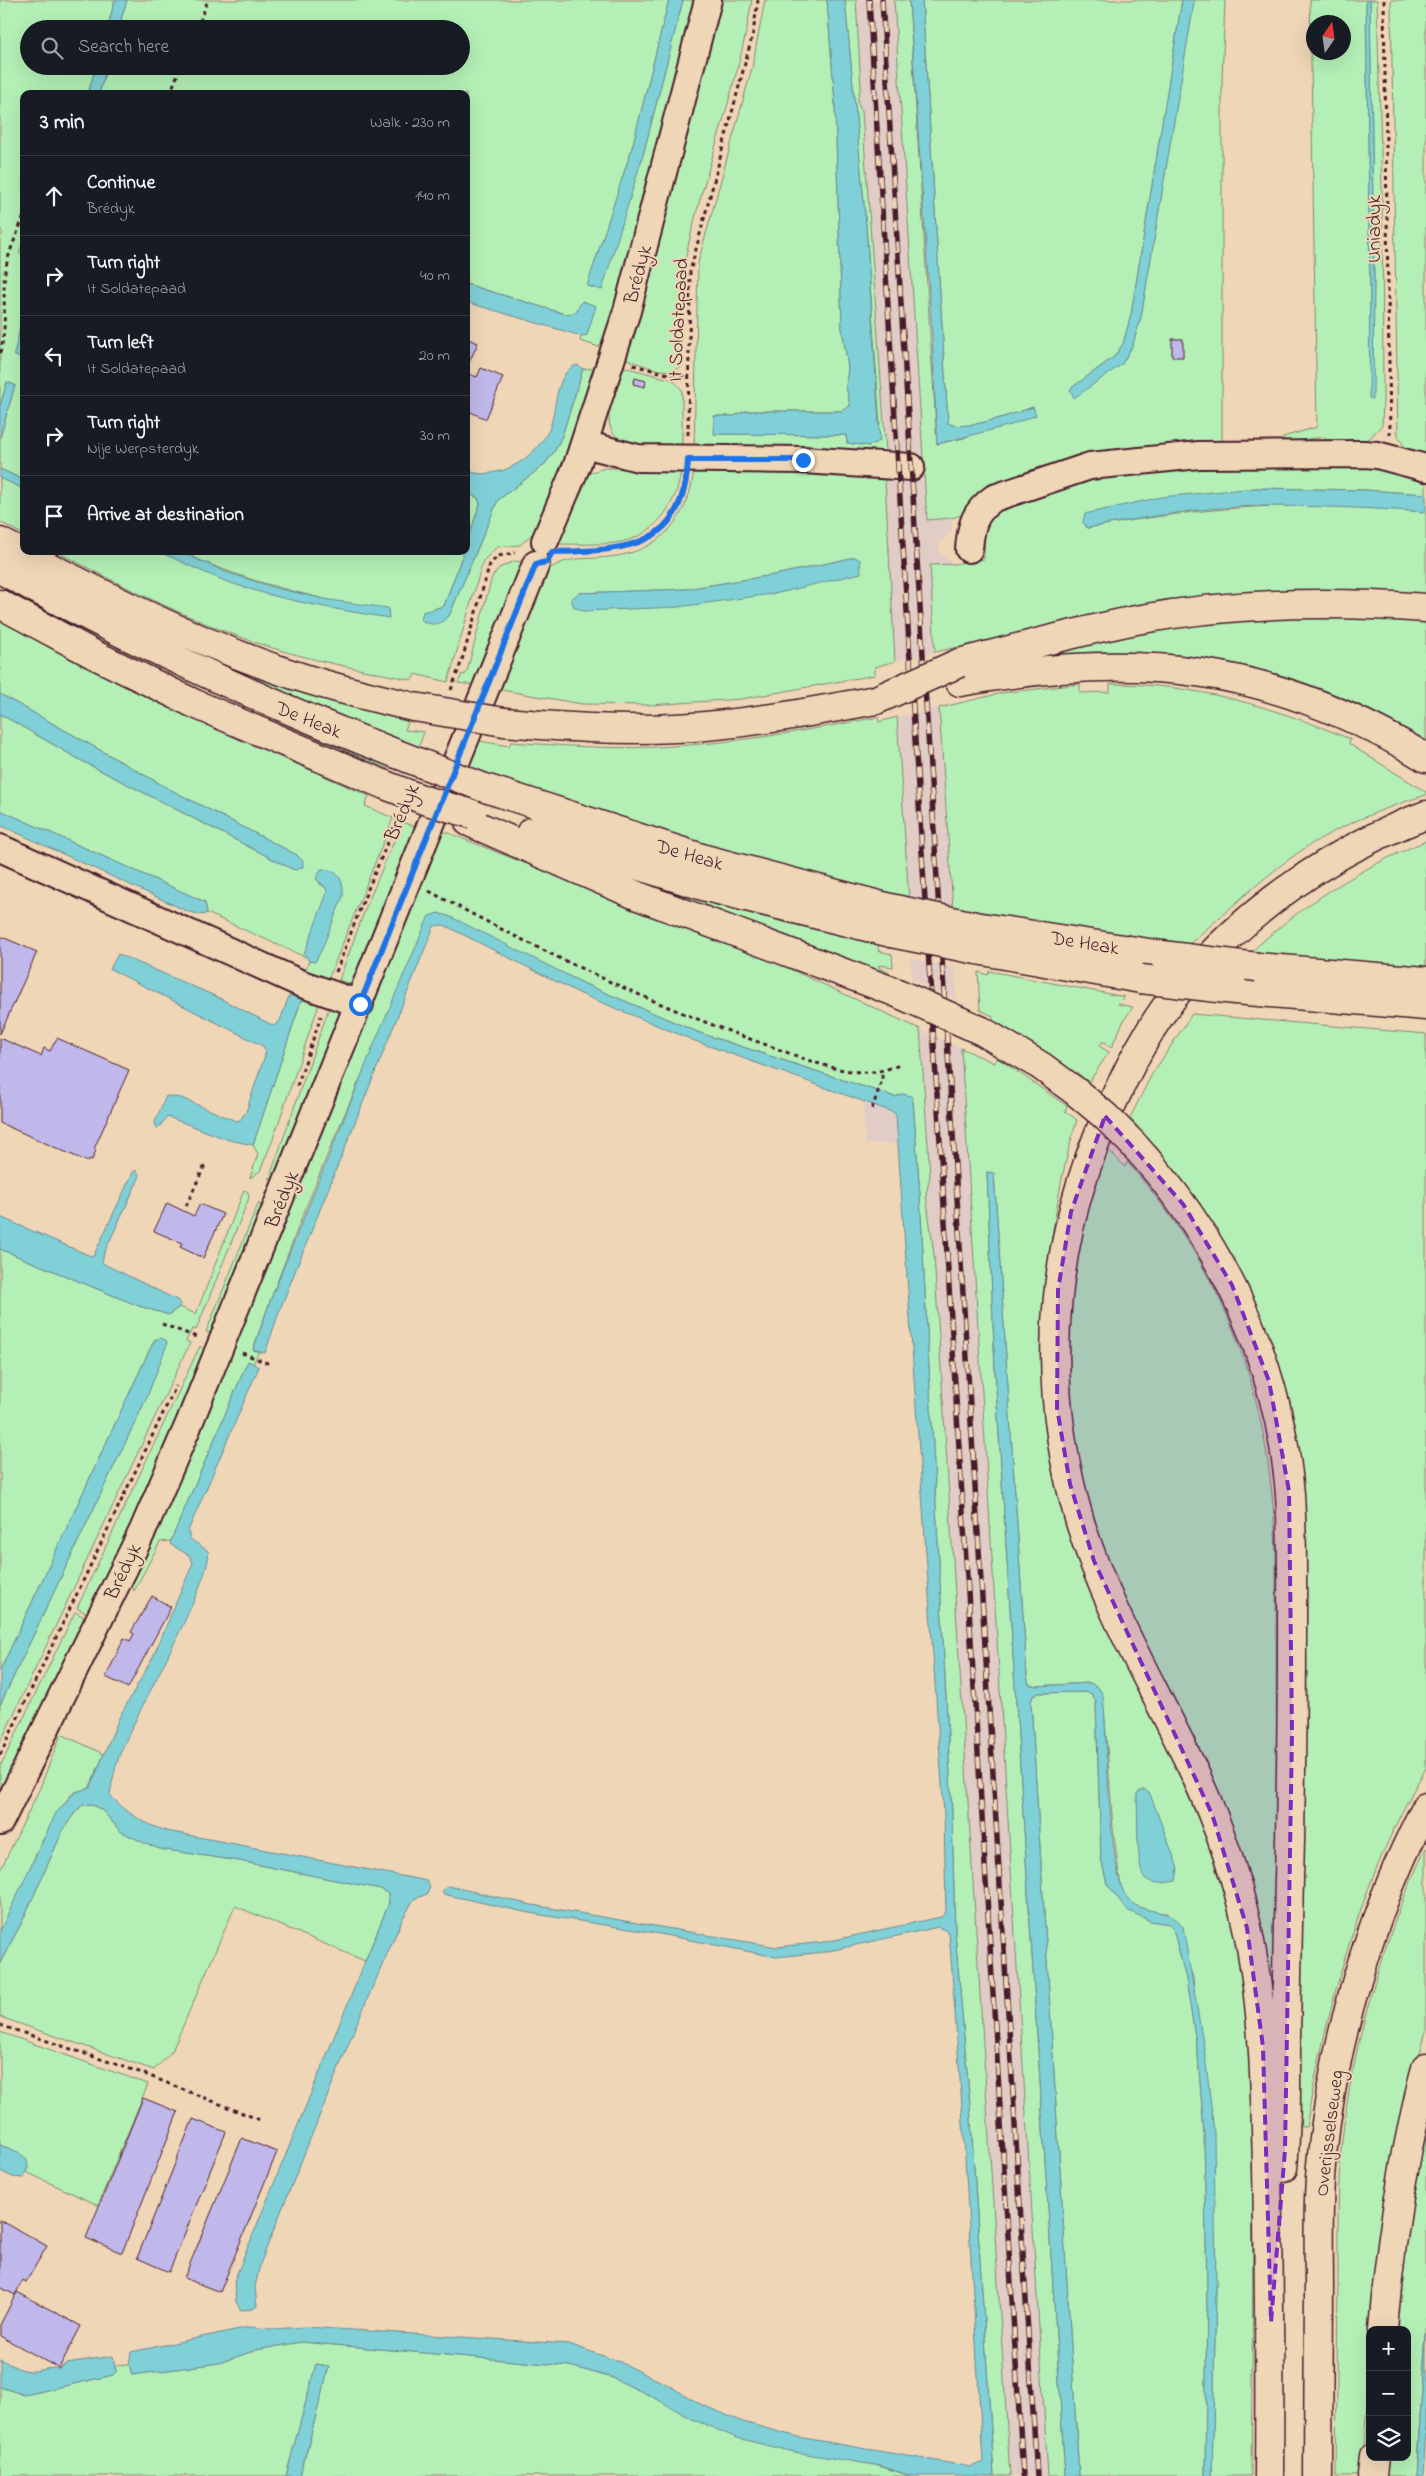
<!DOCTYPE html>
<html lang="en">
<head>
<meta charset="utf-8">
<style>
	:root { --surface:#171b24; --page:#20242c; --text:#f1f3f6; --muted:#9ea1a6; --line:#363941 }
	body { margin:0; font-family:"Indie Flower",sans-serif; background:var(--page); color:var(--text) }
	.controls { position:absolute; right:15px; bottom:15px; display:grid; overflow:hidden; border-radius:10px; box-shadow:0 5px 20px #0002 }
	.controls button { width:45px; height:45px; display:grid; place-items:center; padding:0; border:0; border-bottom:1px solid var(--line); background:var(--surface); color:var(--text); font:25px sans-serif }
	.compass { position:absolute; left:1306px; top:15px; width:45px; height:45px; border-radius:50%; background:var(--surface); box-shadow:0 5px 20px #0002; rotate:13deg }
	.stop { position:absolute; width:15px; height:15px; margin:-11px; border:4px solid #1a73e8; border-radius:50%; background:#fff }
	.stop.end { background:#1a73e8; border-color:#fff; box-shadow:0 1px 5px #0008 }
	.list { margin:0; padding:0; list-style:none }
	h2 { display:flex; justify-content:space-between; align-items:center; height:65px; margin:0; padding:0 20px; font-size:21px }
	h2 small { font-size:16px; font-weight:400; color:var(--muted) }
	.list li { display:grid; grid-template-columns:32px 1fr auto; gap:15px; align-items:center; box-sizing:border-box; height:80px; padding:0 20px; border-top:1px solid var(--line) }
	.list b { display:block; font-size:19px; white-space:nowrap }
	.list p { margin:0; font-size:16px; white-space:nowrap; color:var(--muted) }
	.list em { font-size:16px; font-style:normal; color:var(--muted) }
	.icon { flex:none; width:28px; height:28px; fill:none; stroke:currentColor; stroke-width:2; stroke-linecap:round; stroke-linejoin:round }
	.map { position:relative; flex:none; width:1426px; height:2476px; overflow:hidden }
	.search { position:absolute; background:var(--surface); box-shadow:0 5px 20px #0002; left:20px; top:20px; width:450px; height:55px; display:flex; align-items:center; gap:12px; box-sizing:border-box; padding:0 18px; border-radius:28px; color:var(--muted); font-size:19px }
	.panel { position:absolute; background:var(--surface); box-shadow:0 5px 20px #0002; left:20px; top:90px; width:450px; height:465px; border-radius:10px }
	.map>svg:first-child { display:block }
</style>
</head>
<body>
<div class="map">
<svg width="1426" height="2476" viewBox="0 0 1426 2476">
	<rect width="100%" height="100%" fill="#efd6b7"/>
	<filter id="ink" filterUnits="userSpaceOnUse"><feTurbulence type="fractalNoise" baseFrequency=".02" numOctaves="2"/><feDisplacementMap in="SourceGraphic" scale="10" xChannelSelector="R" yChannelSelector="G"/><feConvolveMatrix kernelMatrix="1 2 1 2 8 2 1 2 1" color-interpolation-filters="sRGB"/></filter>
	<g filter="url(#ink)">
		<path fill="#e1cdc6" d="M856,0H894L923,438L950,498L952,531L939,544V553L954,564L932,607L935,652L895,661L892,623L864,493V449L876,332L857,99L861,87Z
			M939,708L952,909L909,900L897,717Z
			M910,958L955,968L956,999L912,980Z
			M920,1029L961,1048L1048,2476H1010L934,1255L926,1194L930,1176Z
			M863,1101L893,1112L896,1115L899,1143L865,1144Z"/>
		<path fill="#b4f0b6" stroke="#7f8870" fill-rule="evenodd" d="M0,0H115L107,29H29V66H96L88,94H24V240L19,253L24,255V310L14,355L24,360V480L0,469V438L15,385L7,382L0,406V237L3,234L0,228Z
			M127,0H669L632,148L588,285L643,155L683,0H698L604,345L599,347L580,341L581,336L587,335L578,309L575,313L565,314L466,284V94H99L107,66H461V29H118Z
			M719,0H752C739,82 709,158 690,238C679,280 682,324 681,366C669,378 638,363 624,358Z
			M765,0H827L835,103L842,328L848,368L846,386L850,406L841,411H745L734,416H714L715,434L846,435L847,443L869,446L880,424L866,225L845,0H856L861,87C858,96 855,103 862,111L886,452L694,451L698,263L752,68Z
			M894,0H909L937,444L964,438L1033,407C1017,413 961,433 948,423L922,0H1182L1131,315L1123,344L1114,357L1070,389L1072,393L1132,347L1141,317L1194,0H1225L1222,81V441L1210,440L1211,443L989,491L971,500L962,515L951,518L927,520Z
			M1310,0H1366L1370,281V398L1374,281L1370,0H1377L1382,193L1383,399L1382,425L1368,440V445L1327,443L1325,437L1284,442L1283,437L1317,427ZM1314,22H1344V52H1314Z
			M1391,0H1426V459L1406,450L1398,436Z
			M620,366L673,380L682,390V450C660,451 609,450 609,419C608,401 616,383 620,366Z
			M599,368L569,456L538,529L520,545L497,547L483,561L448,682L415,674L412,680C360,669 307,660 257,643C187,619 121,585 55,551H158L224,580L275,596L329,600C273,587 231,575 179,551H464L444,606L423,612L449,616L498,500L544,465L554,452L562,436L583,369Z
			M1368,462L1426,475V494L1364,490L1255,488L1087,528C1143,518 1198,510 1254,507C1311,503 1370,508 1426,512V596L958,652V647L935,652L930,565L954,564L984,559V524L1000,507L1117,470Z
			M605,468H681C679,504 653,539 615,543C597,545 576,544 557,544L584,478L592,472Z
			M694,468L773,471L885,480L895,661L875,667V675L741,699L649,705L582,704L496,689L544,574C563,555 585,560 609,557C660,552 690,518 694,468ZM855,557L678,607L579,593L686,589L780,574Z
			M0,478L24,489V535L0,522Z
			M466,492L478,498L480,504L466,544Z
			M515,561L522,562V568L475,685L458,683L462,674L465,675L467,671L492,577L499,568Z
			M39,575L266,678L408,722L405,730L424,732L418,749L220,668Z
			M0,578L391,764L388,769C256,713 127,652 0,585Z
			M1314,615L1426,620V741C1306,667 1182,641 1042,656V654L1084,643L1195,623Z
			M0,621L156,702L369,796L365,806L393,818L328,980L304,974L309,961H315L343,896L319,883L326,888L328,893L305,957L207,913L205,902L0,810V714L82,761L292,869L303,861L297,855L173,791L0,694Z
			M1080,684V693L1110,692V684C1193,683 1274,707 1350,739L1349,744L1426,792V795C1389,806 1344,824 1311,844C1266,873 1228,911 1187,946L953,909L939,708L1002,693Z
			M878,717L879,722L897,717L909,900L819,883L468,768L479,741L509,746L511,742C565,746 620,750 674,746C743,742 810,730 878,717Z
			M402,822L418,828L355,982L351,984L339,980L366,907Z
			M441,830L779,964L920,1029L930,1176L926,1194L934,1255L1010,2476H994L970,2106L955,1932L952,1814L920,1195L913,1101L903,1094L895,1097L700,1033L585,984L438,913C368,1054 305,1200 253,1349L259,1351L253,1364L248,1361L171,1541L160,1542L134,1591L129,1582Z
			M1426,841V970L1249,954C1301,905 1360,868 1426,841Z
			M612,872L879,941L878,951L892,954L893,967L879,965V968L889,972V974L729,917Z
			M989,971L1125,997L1118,1004L1133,1007L1124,1020L1111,1048L1105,1042H1102L1099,1046L1109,1052L1089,1082L1076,1072L1073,1075L991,1023L993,1016L980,1010L978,972L988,975Z
			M302,998L320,1001L273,1139L260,1171L250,1178L258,1154L253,1145Z
			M329,1008L342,1013L276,1176L269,1179Z
			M1192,1014L1426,1034V1768C1361,1878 1328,2002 1306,2127L1297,2126L1291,1424L1137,1132L1138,1127L1130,1118L1151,1076Z
			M961,1048L994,1063L996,1058L1002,1061L1067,1106L1065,1111L1077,1120C1064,1161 1057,1202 1051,1244C1037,1344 1040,1431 1070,1528C1078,1555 1086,1582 1098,1607C1147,1714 1208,1814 1234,1930C1253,2017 1253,2106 1253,2195C1253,2289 1252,2382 1251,2476H1212L1216,2289L1214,2227L1193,1977L1168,1913L1152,1912L1136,1906L1126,1897L1121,1888L1113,1828L1104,1707L1090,1683L1036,1686L1029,1684L1027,1676L994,1174L987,1172L995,1371L1065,2476H1048Z
			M1106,1147L1125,1167L1127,1162C1231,1280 1270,1397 1276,1553L1277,1988L1273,2006L1260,1925L1106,1556L1083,1481L1076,1443L1068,1364L1071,1292L1084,1216Z
			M244,1190L248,1192L249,1198L196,1330L192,1329L186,1341L190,1343L0,1743V1705L147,1397L167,1342L155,1339L150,1349L0,1671V1249L139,1306L169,1315L179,1307L196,1314Z
			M259,1202L262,1211L213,1333L206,1332Z
			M200,1346L206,1351L159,1465L88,1614L77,1608Z
			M75,1612L86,1618L0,1795V1767Z
			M1085,1692L1092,1694L1096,1702L1101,1858L1107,1884L1150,1921L1170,1924L1173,1928L1186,1979L1198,2055L1204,2134L1207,2290L1205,2476H1079L1031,1702L1033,1695L1038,1693Z
			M61,1734L104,1754L89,1789L75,1792L69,1797L41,1843L13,1907L0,1931V1871L40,1788Z
			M92,1804L103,1811L120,1831L160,1849L239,1861L381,1889L388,1894L389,1903L365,1961L235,1906L172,2051L154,2070L0,2017V1963L22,1922L63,1830L76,1811L83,1805Z
			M1426,1848V2030L1404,2117L1370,2330V2371L1363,2476H1336C1337,2410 1337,2345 1338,2279C1338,2227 1337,2175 1344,2124C1357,2029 1385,1934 1426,1848Z
			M0,2032L148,2084L98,2205L26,2172L28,2167L18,2152L0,2145Z
			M1426,2121V2333L1416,2476H1385L1387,2457H1407V2330H1396L1407,2228Z
			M301,2342L570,2366L613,2378L653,2397L911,2476H300L329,2366L316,2364L286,2476H0V2387L25,2395L113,2375L116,2372L115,2365L129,2364L132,2375L219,2363L256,2350Z"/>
		<path fill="#80d1d7" stroke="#6a8a92" d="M115,0H127L118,29H107Z
			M669,0H683L643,155L602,290L587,286L632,148Z
			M827,0H845L866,225L880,441L869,446L847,443L846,435L714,434V416H734L745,411H841L850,406L846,386L848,368L842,328L835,103Z
			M909,0H922L948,423C960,433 1017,413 1033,407L1036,415L1011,425L937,444L932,334Z
			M1182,0H1194V3L1141,317L1132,347L1122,364L1074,398L1070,389L1114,357L1123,344L1131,315Z
			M1366,0H1370L1374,281L1373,399L1369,398L1370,281Z
			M96,66H107L99,94H88Z
			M466,284L565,314L575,313L582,301L596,306L587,335L581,336L466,302Z
			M24,310V360L14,355Z
			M577,365L583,369L562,436L554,452L544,465L498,500L449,616C442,624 434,626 424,622L421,619L423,612L444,606L464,551H466V544L480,504L478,498L466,492V470C480,476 490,474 504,470C522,464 541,447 549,430C557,412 554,372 577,365Z
			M7,382L15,385L0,438V406Z
			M0,469L24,480V489L0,478Z
			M1255,488L1364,490L1426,494V512C1370,508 1314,506 1258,506C1201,507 1143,518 1087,528L1083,522L1085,514L1161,497Z
			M158,551H179L226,572L276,588L329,600L388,608L389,618C333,609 278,600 225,581C202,572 180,561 158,551Z
			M855,557L860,560L861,573L779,593L678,607L584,611L574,607L571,599L579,593L686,589L780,574Z
			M0,694L173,791L297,855L303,861V867L296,870L292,869L82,761L0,714Z
			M0,810L205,902L207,913L203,915L189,912L0,825Z
			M321,869C338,869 344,880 343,896L321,951L315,962L309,961L304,954L327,893L326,888L316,879Z
			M438,913L451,917L585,984L700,1033L895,1097L903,1094L911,1096L913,1101L920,1195L952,1814L955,1932L970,2106L994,2476H911L881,2466L794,2452L737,2438L692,2419L653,2397L613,2378L570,2366L301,2342L256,2350L219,2363L132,2375L129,2364L131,2352L249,2327L271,2329L305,2327L569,2344L620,2362L666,2384L700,2404L743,2422L798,2437L971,2467L983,2462L962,2106L949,1932L938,1927L824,1952L776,1957L655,1933L529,1913L443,1894V1890L448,1886L532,1905L777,1947L825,1942L941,1917L946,1912L944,1814L896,1115L893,1112L695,1041L581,994L444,925L434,926L280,1309L265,1353L253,1350L272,1296L377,1037L429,916Z
			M118,954L215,996L274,1026L280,1021L290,993H297L302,998L253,1145L229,1140L171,1118L167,1117L160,1126L156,1128L155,1122L166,1096L181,1098L236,1121L240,1120L246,1112L266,1052L263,1046L110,969Z
			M136,1170L140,1176L104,1253L102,1263L177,1300L181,1305L169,1315L139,1306L0,1249V1217L93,1257L133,1172Z
			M987,1172L994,1173L1027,1676L1029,1684L1035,1686L1090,1683L1098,1687L1103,1695L1104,1707C1107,1743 1109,1872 1126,1896C1141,1918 1168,1904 1183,1927L1205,2054L1214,2132L1216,2289L1212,2476H1205L1207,2290L1204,2134L1198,2055L1186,1979L1173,1928L1170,1924L1150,1921L1127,1910L1107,1884L1101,1858L1096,1702L1092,1694L1085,1692L1038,1693L1033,1695L1031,1702L1079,2476H1065L995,1371Z
			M160,1338L166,1340L167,1344L147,1397L0,1705V1671L150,1349L155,1340Z
			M248,1361L259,1367L188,1531L190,1539L208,1551C216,1573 132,1721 120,1754C115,1767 112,1781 110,1795C126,1813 144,1824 167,1831L427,1881L430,1887L427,1894L414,1899L402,1920L356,2025L260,2264L255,2287L257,2306L253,2309L241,2310L236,2302L234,2281L389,1903L388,1894L381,1889L239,1861L160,1849L144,1843L120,1831L103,1811L92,1804L83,1805L76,1811L63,1830L22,1922L0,1963V1931L56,1813L75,1792L90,1788L119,1718L153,1657L193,1563L190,1556L170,1544L172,1538Z
			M1144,1789L1150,1794L1178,1868L1176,1881C1166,1883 1148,1886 1143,1875C1136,1861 1138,1811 1137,1793Z
			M0,2145L18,2152L27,2159L28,2167L23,2178L13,2177L0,2171Z
			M1426,2333V2427L1423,2476H1416Z
			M113,2356L116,2372L113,2375L25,2395L0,2387V2359C11,2365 22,2372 35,2371C44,2370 50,2367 59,2369L67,2363Z
			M316,2364L329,2366L300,2476H286Z"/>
		<path fill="#c0b8ea" stroke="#4a1f2b" d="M466,338L478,343L466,369Z
			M1172,339H1183V357H1172Z
			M481,368L503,377L486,419L466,410V373L477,377Z
			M635,378L646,381L645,387L633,384Z
			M0,936L37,952L0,1034Z
			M0,1038L41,1056L44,1048L50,1051L57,1038L129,1070L94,1149L96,1150L92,1160L89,1159L88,1162L0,1123Z
			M167,1203L194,1216L200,1204L223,1214L203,1258L180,1247L182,1243L154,1231Z
			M152,1596L171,1607L128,1688L106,1677L124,1638L130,1641L134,1634L131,1632Z
			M143,2098L178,2112L122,2253L86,2238Z
			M193,2119L226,2132L169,2272L137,2258Z
			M242,2138L277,2152L220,2292L184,2278Z
			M0,2220L47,2246L26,2282L23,2280L15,2295L0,2287Z
			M17,2292L81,2326L59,2368L0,2336V2325Z"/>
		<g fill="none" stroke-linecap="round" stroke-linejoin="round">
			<defs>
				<path id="minor" d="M584,444L638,458L803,460L911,467
					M545,541L577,465L627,311L708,0
					M969,549C971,525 974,512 994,498L1090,466L1199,455L1364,454L1377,455L1426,468
					M0,848L302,984L360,1004
					M0,1822L143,1530L188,1426L536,564"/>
				<path id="highway" d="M0,542C92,589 184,637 282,671C325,686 370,697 414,707
					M0,569C128,640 261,701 397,754
					M0,604L93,654L195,704L385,785
					M959,663C1018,648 1076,632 1136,620C1232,602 1329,601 1426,608
					M960,682C1136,650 1272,664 1426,758
					M504,722C562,727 619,731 676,728C744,725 810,712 876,700
					M482,787L705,859L890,908
					M469,822L638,896L895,992
					M531,832L706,887L891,933
					M975,926L1162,955
					M977,950L1141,979
					M1257,967L1426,981
					M1235,990L1426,1006
					M982,1031L1041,1066L1075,1091
					M1133,1144C1222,1241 1279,1361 1290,1494C1293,1542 1292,1590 1292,1638C1292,1706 1291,1774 1290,1842C1288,1908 1287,1974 1286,2040C1286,2083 1287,2126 1283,2168
					M1383,2330C1390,2241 1404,2154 1426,2068
					M1269,2476C1270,2373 1269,2271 1267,2168C1265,2087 1264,2006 1247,1927C1236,1875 1218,1824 1196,1776C1157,1692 1107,1611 1080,1522C1036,1373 1051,1225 1120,1087C1137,1051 1158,1014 1184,984C1249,908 1333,850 1426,815
					M1318,2476C1318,2413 1319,2350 1319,2287C1319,2244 1317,2199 1322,2155C1335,2035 1370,1915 1426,1807
					M1372,2476L1374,2457"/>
			</defs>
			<use href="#minor" stroke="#4a1f2b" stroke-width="30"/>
			<use href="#highway" stroke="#4a1f2b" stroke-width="31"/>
			<path stroke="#4a1f2b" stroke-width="3" stroke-dasharray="4 4" stroke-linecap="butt" d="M1384,0L1390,435
				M197,29L208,0
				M170,94L181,66
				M0,353C8,324 2,300 5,272C8,253 17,234 24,216
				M633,365L672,375L689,376
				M688,435L690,272L753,33L758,0
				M565,552C622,550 673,548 686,481
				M451,690L462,660L490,564L498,556L515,553
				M429,891C538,950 648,1003 764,1044C796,1055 829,1071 863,1072C876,1073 888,1069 900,1065
				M336,972L365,896L399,816
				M297,1086L321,1016
				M872,1109L882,1080V1071
				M186,1206L205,1165
				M162,1324L199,1338
				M242,1353L270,1364
				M0,1755L176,1386
				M0,2025L142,2073L260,2120"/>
			<use href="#minor" stroke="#efd6b7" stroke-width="26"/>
			<use href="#highway" stroke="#efd6b7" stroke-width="28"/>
			<defs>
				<path id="rail" d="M869,0L1023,2476
					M882,0L1037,2476"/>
			</defs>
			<use href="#rail" stroke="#4a1f2b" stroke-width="5.5"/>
			<use href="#rail" stroke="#efd6b7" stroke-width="4" stroke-dasharray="11" stroke-linecap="butt"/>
			<defs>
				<path id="highway-bridge" d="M876,700L959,663
					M414,707L504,722
					M397,754L482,787
					M385,785L424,800L472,814
					M890,908L975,926
					M891,933L977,950
					M1162,955L1257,967
					M1141,979L1235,990
					M895,992L982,1031
					M1075,1091L1105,1116L1133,1144"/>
			</defs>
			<use href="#highway-bridge" stroke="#4a1f2b" stroke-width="31" stroke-linecap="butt"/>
			<use href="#highway-bridge" stroke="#efd6b7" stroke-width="28"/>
		</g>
	</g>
	<g fill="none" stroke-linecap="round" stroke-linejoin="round" filter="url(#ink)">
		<path stroke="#1a73e8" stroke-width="6" d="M360,1004L536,564L547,562L552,552C624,550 683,551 688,460H803"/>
	</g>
	<path fill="#7b2cbf" fill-opacity="0.2" stroke="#7b2cbf" stroke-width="4" stroke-dasharray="10 6" stroke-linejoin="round" d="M1105,1116L1183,1204L1232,1285L1269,1381L1289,1491L1292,1732L1285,2150L1271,2322L1263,2047L1247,1928L1212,1814L1094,1561L1070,1484L1057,1408L1058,1290L1071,1212Z"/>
	<g text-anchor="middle" stroke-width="4" stroke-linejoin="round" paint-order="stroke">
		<g font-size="20" fill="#4a1f2b" stroke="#efd6b7">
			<text transform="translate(1373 229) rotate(-90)" y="7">Uniadyk</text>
			<text transform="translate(637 274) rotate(-75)" y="7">Brédyk</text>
			<text transform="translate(677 320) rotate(-87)" y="7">It Soldatepaad</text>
			<text transform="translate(309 719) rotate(22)" y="7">De Heak</text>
			<text transform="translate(401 812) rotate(-67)" y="7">Brédyk</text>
			<text transform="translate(690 854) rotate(16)" y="7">De Heak</text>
			<text transform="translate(1085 942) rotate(9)" y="7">De Heak</text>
			<text transform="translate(281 1199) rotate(-68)" y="7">Brédyk</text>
			<text transform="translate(122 1571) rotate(-64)" y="7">Brédyk</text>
			<text transform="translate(1328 2133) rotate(-83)" y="7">Overijsselseweg</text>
		</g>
	</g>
</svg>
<div class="controls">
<button>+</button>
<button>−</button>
<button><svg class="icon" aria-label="layers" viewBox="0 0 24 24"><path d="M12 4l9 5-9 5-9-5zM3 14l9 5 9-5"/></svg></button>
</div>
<svg class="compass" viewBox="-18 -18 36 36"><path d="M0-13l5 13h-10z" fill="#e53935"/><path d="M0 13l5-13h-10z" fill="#9ea1a6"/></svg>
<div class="stop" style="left:360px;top:1004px"></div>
<div class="stop end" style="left:803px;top:460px"></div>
<div class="search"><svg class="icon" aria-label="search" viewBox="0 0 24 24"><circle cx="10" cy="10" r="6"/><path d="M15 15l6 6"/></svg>Search here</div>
<section class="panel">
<h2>3 min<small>Walk · 230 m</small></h2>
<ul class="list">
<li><svg class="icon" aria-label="ahead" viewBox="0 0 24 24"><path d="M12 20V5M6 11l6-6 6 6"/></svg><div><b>Continue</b><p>Brédyk</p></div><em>140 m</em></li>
<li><svg class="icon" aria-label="right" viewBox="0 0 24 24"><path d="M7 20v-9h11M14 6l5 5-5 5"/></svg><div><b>Turn right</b><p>It Soldatepaad</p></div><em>40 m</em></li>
<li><svg class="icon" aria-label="left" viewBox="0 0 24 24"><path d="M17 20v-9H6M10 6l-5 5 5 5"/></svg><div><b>Turn left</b><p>It Soldatepaad</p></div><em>20 m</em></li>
<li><svg class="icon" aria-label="right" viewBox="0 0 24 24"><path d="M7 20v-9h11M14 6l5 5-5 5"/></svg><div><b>Turn right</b><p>Nije Werpsterdyk</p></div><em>30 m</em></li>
<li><svg class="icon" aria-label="arrive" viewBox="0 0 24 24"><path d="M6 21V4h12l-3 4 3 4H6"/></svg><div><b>Arrive at destination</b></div></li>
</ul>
</section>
</div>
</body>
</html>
